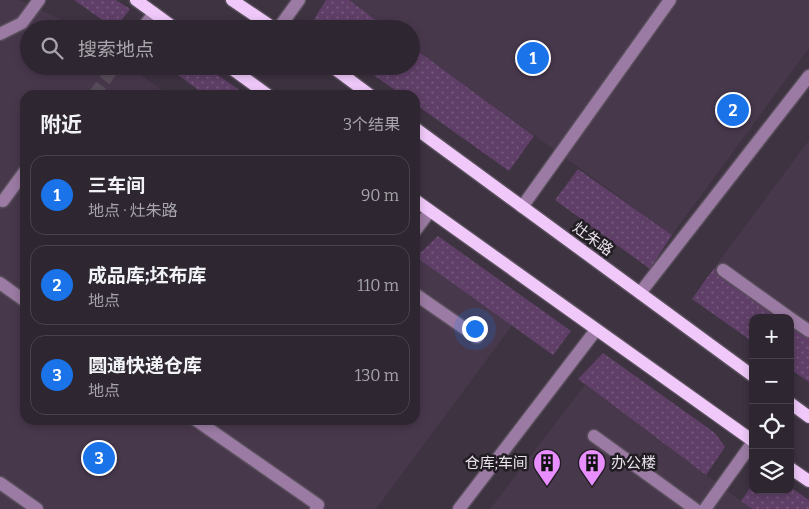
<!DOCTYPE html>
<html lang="zh">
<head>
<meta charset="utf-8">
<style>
	:root { --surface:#2e2631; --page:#3a323d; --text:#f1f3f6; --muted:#a7a5ab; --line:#49434d; --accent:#1a73e8 }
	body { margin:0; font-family:Bitter,"Noto Sans SC",serif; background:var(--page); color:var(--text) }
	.controls { position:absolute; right:15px; bottom:15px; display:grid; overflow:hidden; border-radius:10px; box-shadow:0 2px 8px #0003 }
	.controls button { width:45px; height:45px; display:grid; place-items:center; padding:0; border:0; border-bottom:1px solid var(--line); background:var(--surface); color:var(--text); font:25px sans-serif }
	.you { position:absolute; left:474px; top:328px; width:18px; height:18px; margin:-12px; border:4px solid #fff; border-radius:50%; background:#1a73e8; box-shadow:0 0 0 8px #1a73e833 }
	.badge { display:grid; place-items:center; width:32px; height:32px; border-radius:50%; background:var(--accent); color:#fff; font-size:16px; font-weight:700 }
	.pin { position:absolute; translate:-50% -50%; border:2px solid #fff; box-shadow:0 1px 5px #0006 }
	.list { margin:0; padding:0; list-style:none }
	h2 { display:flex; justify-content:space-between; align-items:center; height:65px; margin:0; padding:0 20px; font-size:21px }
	h2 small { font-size:16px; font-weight:400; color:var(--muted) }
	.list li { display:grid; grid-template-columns:32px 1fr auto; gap:15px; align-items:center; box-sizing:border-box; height:80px; margin:0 10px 10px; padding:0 10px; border:1px solid var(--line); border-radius:15px }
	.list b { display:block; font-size:19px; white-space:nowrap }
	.list p { margin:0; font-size:16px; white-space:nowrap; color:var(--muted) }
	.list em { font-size:16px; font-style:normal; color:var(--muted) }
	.icon { flex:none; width:28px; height:28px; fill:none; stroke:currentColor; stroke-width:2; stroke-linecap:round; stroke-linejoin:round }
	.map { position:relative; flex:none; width:809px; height:509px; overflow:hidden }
	.search { position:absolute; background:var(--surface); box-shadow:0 2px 8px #0003; left:20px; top:20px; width:400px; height:55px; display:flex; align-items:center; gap:12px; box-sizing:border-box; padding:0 18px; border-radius:28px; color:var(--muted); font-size:19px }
	.panel { position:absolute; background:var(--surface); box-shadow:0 2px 8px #0003; left:20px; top:90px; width:400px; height:335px; border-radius:15px }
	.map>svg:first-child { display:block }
</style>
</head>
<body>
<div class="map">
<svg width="809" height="509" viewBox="0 0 809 509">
	<defs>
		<pattern id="garden-dots" width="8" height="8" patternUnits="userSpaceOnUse" patternTransform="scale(1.25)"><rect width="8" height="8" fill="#5f3f67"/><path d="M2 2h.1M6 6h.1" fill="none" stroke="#765a7d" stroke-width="1.8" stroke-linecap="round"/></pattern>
	</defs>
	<rect width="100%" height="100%" fill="#3e3341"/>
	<path fill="#48384c" d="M0,0H19L60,19L74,29H29V66H128L169,95H25V420H415V256L513,324L376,509H0Z
		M349,0H809V48L672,235L411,46V29H388Z
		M809,140V338L714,268Z
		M585,385L752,509H490Z"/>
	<path fill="url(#garden-dots)" d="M74,0H116L130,9L115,29Z
		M326,0H349L388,29H308Z
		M411,46L534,136L509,171L415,104V95H402L361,66H411Z
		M166,66H204L247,95H205Z
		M578,169L672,235L650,269L555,200Z
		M438,236L571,331L553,355L416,257Z
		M714,268L782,318H753V342L692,299Z
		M790,324L809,338V382L790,369Z
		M603,353L715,433L725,447L706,475L578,379Z
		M753,484V490H790V487L809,500V509H752L741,501Z"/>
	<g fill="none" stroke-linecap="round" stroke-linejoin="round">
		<path stroke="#584d5a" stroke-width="12" stroke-dasharray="12 6" stroke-linecap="butt" d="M94,95L115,66"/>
		<defs>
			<path id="minor" d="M142,29L154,13
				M278,29L299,0
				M0,34L22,23L39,0
				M3,201L25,171
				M522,207L670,0
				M415,231L430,211
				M723,270L790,318
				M0,283L25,301
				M640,293L809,76
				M415,294L477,337
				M790,318L809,331
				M196,420L318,505L316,509
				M594,436L695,509
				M0,483L37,509
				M459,509L596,330
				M705,509L753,442"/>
			<path id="major" d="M136,0L176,29
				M232,0L275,29
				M228,66L268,95
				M331,66L370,95
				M415,128L753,376
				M415,200L753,441
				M790,403L809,417
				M790,468L809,481"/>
		</defs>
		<use href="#minor" stroke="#594f5c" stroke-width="15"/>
		<use href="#major" stroke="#594f5c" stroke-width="15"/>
		<use href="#minor" stroke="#9b7ba3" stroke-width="12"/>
		<use href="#major" stroke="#f0c9fa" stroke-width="12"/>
	</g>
	<defs>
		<symbol id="building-pin" viewBox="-11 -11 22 30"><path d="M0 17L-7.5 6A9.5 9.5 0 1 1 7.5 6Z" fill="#e98efe" stroke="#221d23"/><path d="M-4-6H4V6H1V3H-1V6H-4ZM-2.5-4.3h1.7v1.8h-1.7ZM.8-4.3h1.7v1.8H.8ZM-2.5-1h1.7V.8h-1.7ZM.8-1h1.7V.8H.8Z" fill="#111"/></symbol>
	</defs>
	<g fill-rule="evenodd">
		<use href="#building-pin" x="531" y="447" width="32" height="43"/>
		<use href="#building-pin" x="576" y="447" width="32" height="43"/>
	</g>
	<g text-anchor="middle" stroke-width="5" stroke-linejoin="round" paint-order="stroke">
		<g font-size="15" fill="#e9e1eb" stroke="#221d23">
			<text transform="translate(593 239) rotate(36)" y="5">灶朱路</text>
		</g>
		<g font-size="15" fill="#e9e1eb" stroke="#221d23" text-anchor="end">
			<text x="528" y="468">仓库;车间</text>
			<text x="611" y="468" text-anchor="start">办公楼</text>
		</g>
	</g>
</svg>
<div class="controls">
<button>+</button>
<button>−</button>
<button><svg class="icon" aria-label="locate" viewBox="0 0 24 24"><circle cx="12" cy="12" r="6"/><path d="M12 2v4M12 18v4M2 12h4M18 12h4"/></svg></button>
<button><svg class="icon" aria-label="layers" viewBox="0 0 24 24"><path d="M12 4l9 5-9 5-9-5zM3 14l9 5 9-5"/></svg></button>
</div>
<div class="you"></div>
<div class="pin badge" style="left:533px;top:58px">1</div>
<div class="pin badge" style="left:733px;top:110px">2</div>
<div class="pin badge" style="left:99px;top:458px">3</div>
<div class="search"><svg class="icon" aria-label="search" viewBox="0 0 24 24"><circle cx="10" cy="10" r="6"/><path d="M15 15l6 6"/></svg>搜索地点</div>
<section class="panel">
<h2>附近<small>3个结果</small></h2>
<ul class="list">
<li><span class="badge">1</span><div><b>三车间</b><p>地点 · 灶朱路</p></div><em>90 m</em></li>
<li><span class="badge">2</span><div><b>成品库;坯布库</b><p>地点</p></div><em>110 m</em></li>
<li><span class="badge">3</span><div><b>圆通快递仓库</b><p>地点</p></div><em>130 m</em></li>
</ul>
</section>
</div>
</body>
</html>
